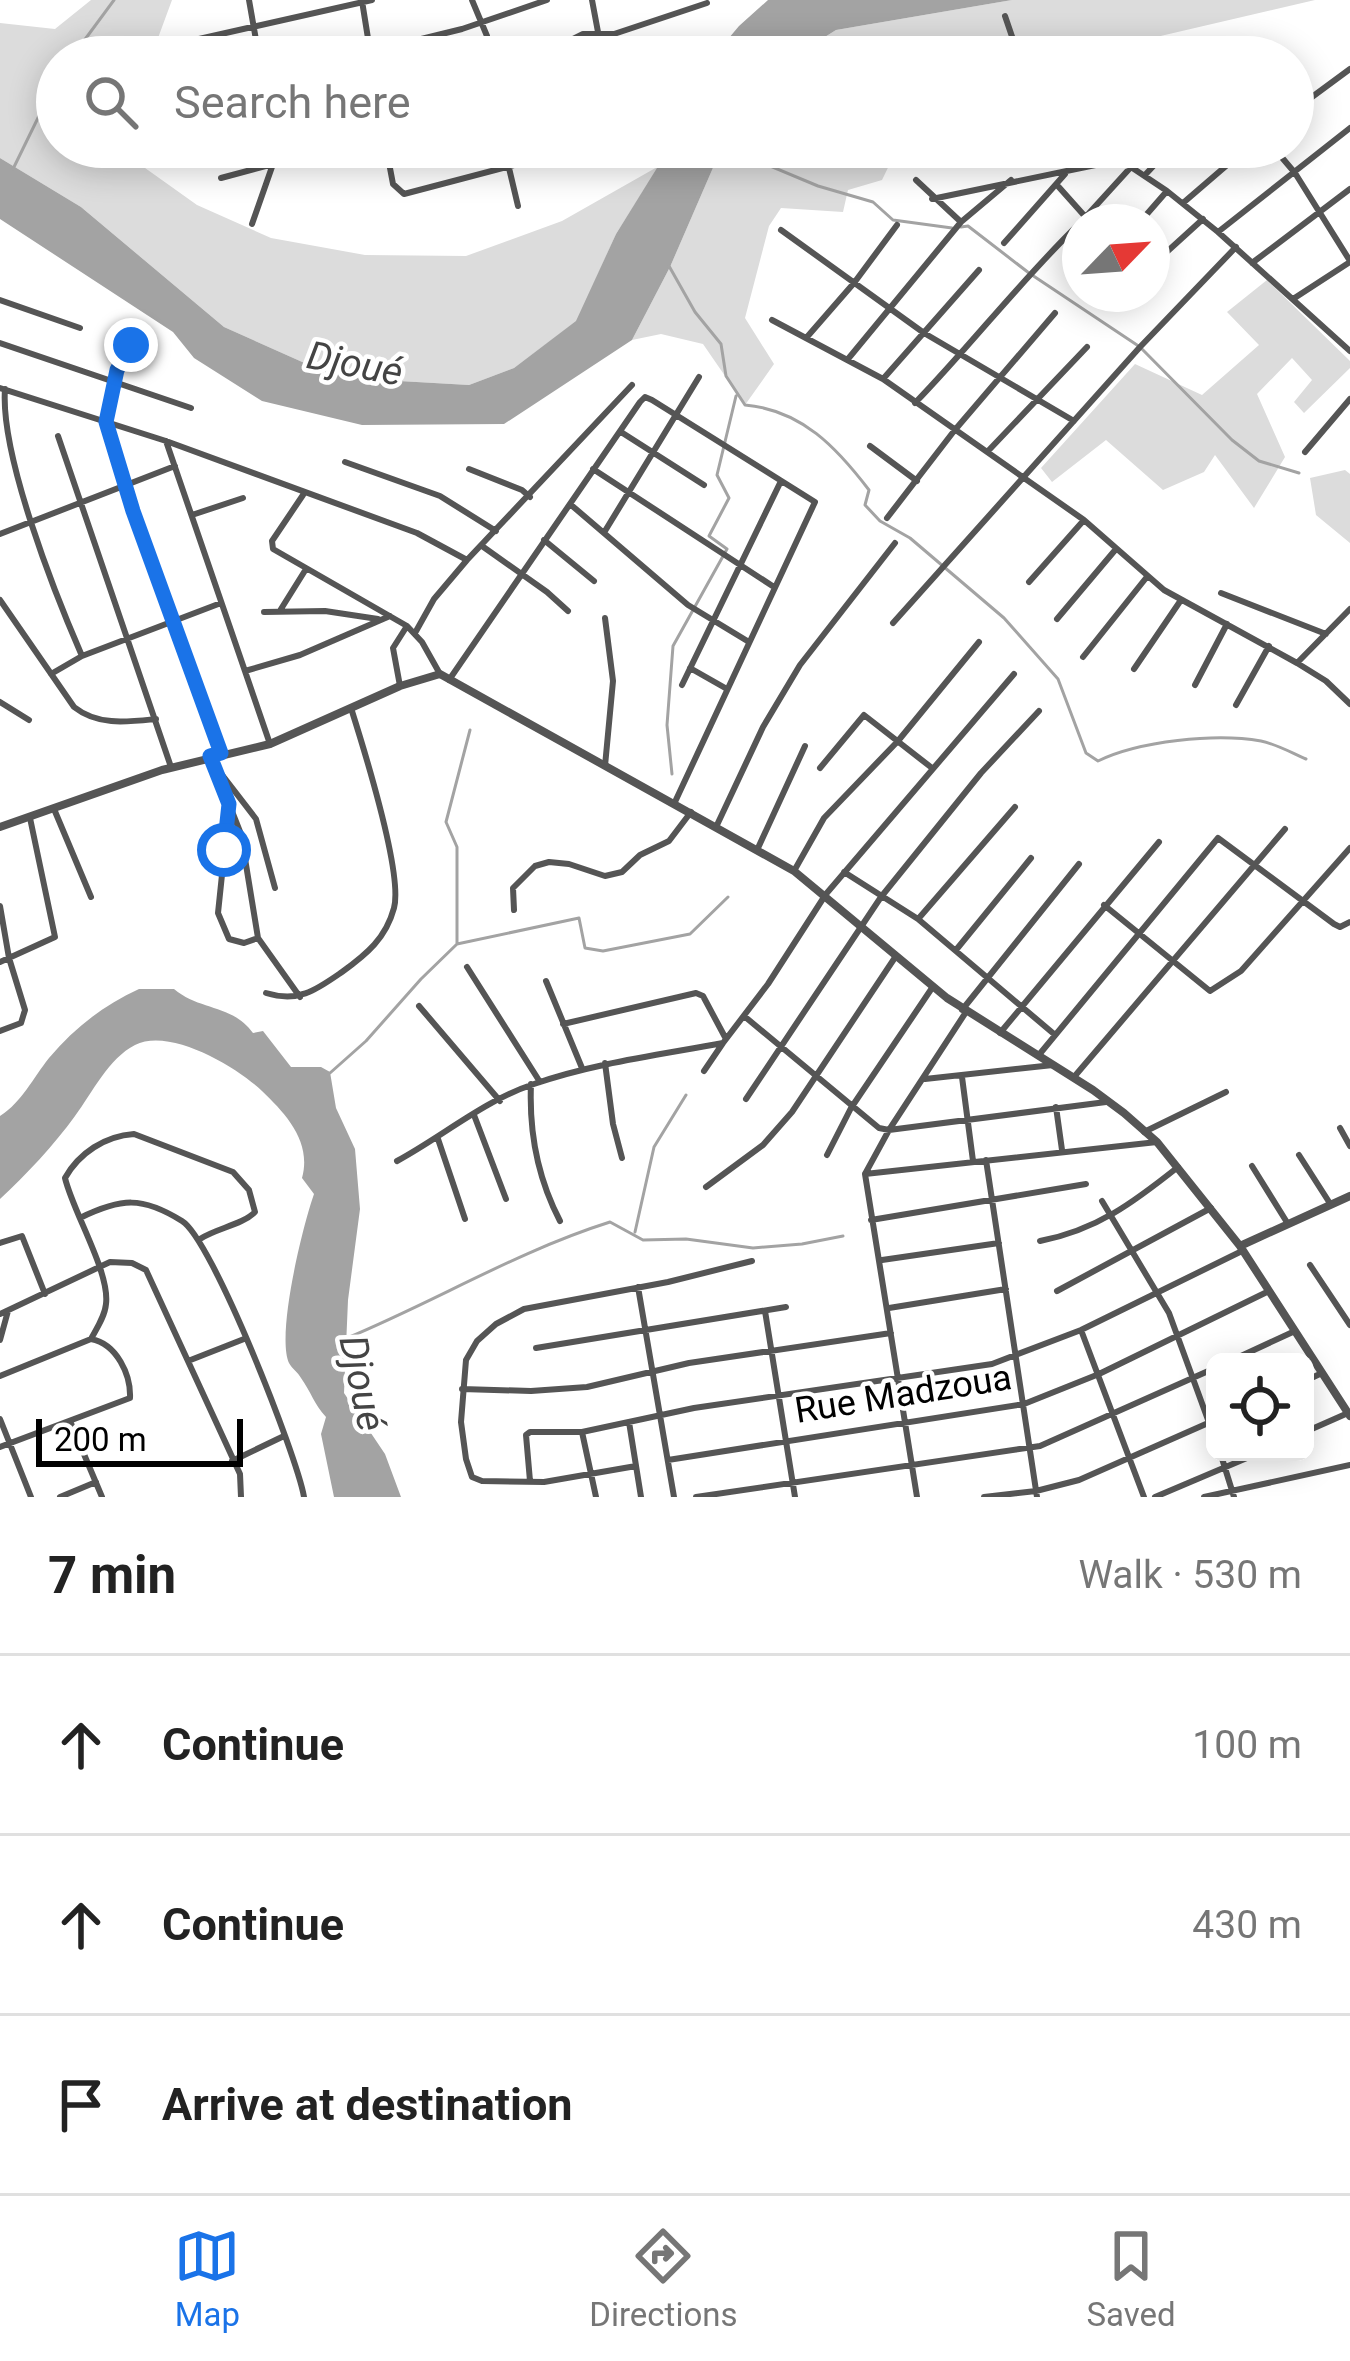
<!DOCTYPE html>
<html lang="en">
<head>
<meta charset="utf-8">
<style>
	:root { --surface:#fff; --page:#f2f2f2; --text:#222; --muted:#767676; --line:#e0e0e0; --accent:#1a73e8 }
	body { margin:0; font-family:Roboto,sans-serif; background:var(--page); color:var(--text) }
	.controls { position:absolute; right:36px; bottom:36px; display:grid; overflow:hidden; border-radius:18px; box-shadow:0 6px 30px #0003 }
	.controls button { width:108px; height:108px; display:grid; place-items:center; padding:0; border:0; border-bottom:3px solid var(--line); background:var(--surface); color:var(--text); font:60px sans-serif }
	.compass { position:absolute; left:1062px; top:204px; width:108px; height:108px; border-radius:50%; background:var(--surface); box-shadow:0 6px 30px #0003; rotate:65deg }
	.scale { position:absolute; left:36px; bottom:30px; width:207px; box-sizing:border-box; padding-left:12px; border:6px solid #000; border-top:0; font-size:33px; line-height:42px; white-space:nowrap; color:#000; -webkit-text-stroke:9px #fff; paint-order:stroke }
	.stop { position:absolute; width:36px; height:36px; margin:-27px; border:9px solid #1a73e8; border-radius:50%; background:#fff }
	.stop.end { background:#1a73e8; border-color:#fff; box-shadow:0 3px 12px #0008 }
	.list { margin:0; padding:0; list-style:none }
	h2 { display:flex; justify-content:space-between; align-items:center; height:156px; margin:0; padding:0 48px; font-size:51px }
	h2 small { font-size:39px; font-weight:400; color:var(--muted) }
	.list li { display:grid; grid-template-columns:78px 1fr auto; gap:36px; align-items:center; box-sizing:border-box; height:180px; padding:0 48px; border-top:3px solid var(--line) }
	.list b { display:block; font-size:45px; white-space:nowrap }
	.list em { font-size:39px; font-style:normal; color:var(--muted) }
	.icon { flex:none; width:66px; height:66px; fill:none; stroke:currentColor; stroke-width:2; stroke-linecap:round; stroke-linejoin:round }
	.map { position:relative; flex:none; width:1350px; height:1497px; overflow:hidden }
	.search { position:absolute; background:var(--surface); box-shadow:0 6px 30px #0003; left:36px; right:36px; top:36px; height:132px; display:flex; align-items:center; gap:30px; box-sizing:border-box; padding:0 42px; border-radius:66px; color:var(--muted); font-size:45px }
	.sheet { height:696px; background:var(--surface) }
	nav { display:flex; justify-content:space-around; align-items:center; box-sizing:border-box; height:168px; border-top:3px solid var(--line); background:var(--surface); font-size:33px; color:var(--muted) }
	nav a { display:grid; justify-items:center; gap:6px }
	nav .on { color:var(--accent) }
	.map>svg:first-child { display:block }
</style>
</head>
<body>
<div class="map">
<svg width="1350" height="1497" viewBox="0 0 1350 1497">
	<rect width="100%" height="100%" fill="#fff"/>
	<path fill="#dcdcdc" d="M91,0H172L151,57H57V147H121L124,153L197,205L271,238L365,255L466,256L562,221L659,166L616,234L577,321L514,368L469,385L399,381L309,365L224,327L81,207L0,158V23L55,29Z
		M1012,0H1315L1152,38L1060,46L1044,57H793L836,30Z
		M722,147H898L882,180L848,190L843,212L781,208L769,226L745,318L774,364L745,405L703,344L661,334L632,340L670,267Z
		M1267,280L1350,361V368L1304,413L1294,402L1312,380L1292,358L1257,394L1285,457L1254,508L1215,455L1204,472L1163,490L1106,440L1052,482L1041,468L1135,364L1202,395L1259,345L1227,312Z
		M1345,470L1350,474V543L1316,515L1310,478Z"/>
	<path fill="#a3a3a3" d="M768,0H1012L836,30L793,57H713L739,26Z
		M670,147H722L670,267L632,340L504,424L362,425L262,401L194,358L173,332L0,219V158L81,207L224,327L309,365L399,381L469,385L514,368L576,321L616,234Z
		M139,989H174C200,1011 232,1004 253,1033L263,1031L291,1067H321L330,1072L336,1108L355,1149L360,1209L348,1300L344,1393L385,1454L401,1497H334L321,1434L326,1417C314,1404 311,1392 301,1378C298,1372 292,1369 289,1363C276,1334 303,1225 314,1194L302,1178C312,1142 286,1114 262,1091C237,1067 170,1027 135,1045C109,1058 92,1093 75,1116C54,1145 26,1175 0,1199V1116C22,1102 33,1078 49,1058C74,1028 104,1005 139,989Z"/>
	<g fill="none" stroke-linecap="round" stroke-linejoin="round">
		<path stroke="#a3a3a3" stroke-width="3" d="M72,57L114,0
			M725,147L818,186L873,202L893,220L952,228
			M13,169L57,79
			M961,227L968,226L1029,273L1140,347L1232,440L1259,461L1299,473
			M669,266L695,312L721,344L726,376L745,405C802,410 837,448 869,490L865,505L880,521L910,538L1004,618L1058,679L1086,753L1098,761C1139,741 1215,733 1261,741C1276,744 1292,753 1306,759
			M672,774L667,725L673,646L727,549L709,536L729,498L717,475L736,396
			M457,944V847L446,822L470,730
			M330,1073L366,1041L421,979L457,944L579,918L585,948L603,951L690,934L728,897
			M635,1232L654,1147L686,1095
			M347,1338C436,1301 518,1251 610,1222L643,1240L686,1239L753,1248L802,1244L843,1236"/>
		<path stroke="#555" stroke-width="6" d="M249,0L259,57
			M472,0L487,36L490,57
			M592,0L598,32
			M362,1L371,57
			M1005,16L1019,57
			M199,39L372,0
			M348,57L462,29L547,0
			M537,57L583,34H614L707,3
			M674,57L678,54
			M1293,111L1350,69
			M386,147L393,184L404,194L583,147
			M504,147L518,206
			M1075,147L1131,167L1167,191L1218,232L1350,351
			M1273,147L1295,173L1350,261
			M1145,175L1171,147
			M221,178L273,164L387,147
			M916,180L961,222
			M1057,185L1090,222
			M932,199L1110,162L1115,147
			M1183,203L1248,147
			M1081,222L1131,167
			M1140,222L1167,191
			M252,224L273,164L272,147
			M781,230L924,333L1074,421
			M1218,232L1350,128
			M1004,243L1065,174
			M1252,263L1350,189
			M1152,273L1159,259L1203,219
			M1293,299L1350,262
			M0,300L80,328
			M772,320L883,379L1084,520L1164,590L1297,663L1326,681L1350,704
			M807,337L854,283L897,225
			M0,343L191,408
			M131,345L117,370L106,422L133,511L221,753
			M848,359L961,222L1011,180
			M883,379L979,270
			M0,388L166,441L417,533L467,560
			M5,389C0,455 55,594 82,656
			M915,403C972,344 1021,280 1080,223
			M621,432L704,485
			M58,436L171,767
			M166,441L270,744
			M870,446L917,481
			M989,450L1087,347
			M1305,452L1350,399
			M345,462L440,496L496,531
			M469,469L522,490L530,497
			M593,469L774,587
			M303,495L272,541L273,549L407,626L422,642L440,674
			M570,504L688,605L749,642
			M192,515L243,498
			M887,518L954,431L1055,313
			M605,531L699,377
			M0,534L175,466
			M544,540L594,581
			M482,546L547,592L568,611
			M1029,582L1084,520
			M1221,593L1326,634
			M0,600L74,707C98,726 127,722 156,719
			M281,609L306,569
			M264,612L325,611L378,619
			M1057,619L1116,549
			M893,623L1140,347L1236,247
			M415,633L434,599L467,560L632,385
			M1083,657L1146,578
			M1297,663L1350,609
			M690,668L727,689
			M1134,669L1181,600
			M245,671L300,655L390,616
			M51,674L82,656L221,603
			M449,680L640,402L645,397L652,400L815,502L674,804
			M682,685L781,481
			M1195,685L1227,624
			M400,686L393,648L407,626
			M0,702L29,720
			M1236,705L1269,646
			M211,758L241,834L258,938L300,997
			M605,766L613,681L605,618
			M216,767L256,819L275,888
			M820,768L864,715L932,768
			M229,808L218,913L229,939L244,943L258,938
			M54,809L91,897
			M717,825L763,727L800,665L895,543
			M758,848L805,746
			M794,871L824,818L898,741L979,642
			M844,872L918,919L1054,1034
			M1104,905L1210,991L1241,971L1350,848
			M0,906L9,958L25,1010L21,1023L0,1031
			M514,910L513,888L535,866L549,862L569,864L605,876L622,872L640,855L669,841L691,812
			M919,918L1015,807
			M956,950L1031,858
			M0,962L55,937L30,818
			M467,967L540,1082
			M546,981L582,1068
			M266,993C299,1003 316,990 342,972C367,954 386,938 394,908C403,874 363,746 351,708
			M419,1006L500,1101
			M962,1010L1079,864
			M744,1016L879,1128L889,1130L1106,1102
			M563,1024L696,993L703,996L726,1039
			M1000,1033L1159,842
			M1038,1056L1218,838L1334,924L1340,927L1350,922
			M605,1063L613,1124L622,1158
			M704,1071L723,1043
			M962,1077L973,1161
			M1074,1077L1285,829
			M925,1079L1053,1065
			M531,1084C529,1131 538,1179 560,1221
			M746,1099L881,897L981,773L1039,711
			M1056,1107L1062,1150
			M474,1115L506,1199
			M1340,1128L1350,1146
			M1144,1132L1226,1092
			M438,1139L465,1219
			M827,1155L851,1108L932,988
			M1299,1155L1331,1205
			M986,1160L1037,1497
			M397,1161C443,1136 485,1100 534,1084C595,1063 659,1055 723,1043L768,984L826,894L1014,674
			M1252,1166L1288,1224
			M865,1174L1157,1142
			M706,1187L763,1145L792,1112L896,956
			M1102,1201L1169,1313L1215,1439
			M80,1218C121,1198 142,1196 182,1221C212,1239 297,1456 304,1497
			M871,1220L1086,1184
			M1040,1241C1097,1230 1134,1202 1178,1167
			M0,1243L22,1236L45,1294
			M882,1260L999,1243
			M1310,1265L1350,1325
			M638,1287L674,1497
			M1057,1291L1211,1208
			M889,1308L1006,1289
			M765,1311L795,1497
			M0,1314L110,1262L132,1263L146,1270L240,1474L241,1497
			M1081,1330L1144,1497
			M0,1340L8,1311
			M536,1348L786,1307
			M188,1361L244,1339
			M1228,1362L1295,1331
			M0,1376L91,1339C97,1328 105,1316 106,1304C110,1272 73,1212 65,1178C79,1153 105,1136 134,1134L233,1172L249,1190L255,1212C242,1225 217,1228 200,1239
			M1305,1381L1322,1373
			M462,1389L531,1391L587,1387L689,1363L891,1333
			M0,1419L31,1497
			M70,1421L102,1497
			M629,1422L641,1497
			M582,1432L596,1497
			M1305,1432L1348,1413
			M0,1447L130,1398C131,1375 117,1344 91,1339
			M1220,1452L1234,1497
			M668,1460L1024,1404L1099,1374L1269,1291
			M232,1461L284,1436
			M636,1466L544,1482L482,1481L472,1477L466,1459L461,1422L466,1360L477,1341L496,1324L524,1309L668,1282L752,1261
			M530,1481L526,1435L530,1432H582L694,1408L992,1364L1081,1330L1242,1251
			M60,1497L96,1482
			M696,1497L1040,1446L1215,1368
			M917,1497L865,1174L889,1130L966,1012
			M984,1497L1036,1491L1079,1480L1215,1420
			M1155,1497L1261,1452
			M1204,1497L1350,1465"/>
		<path stroke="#555" stroke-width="8" d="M0,827L162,770L270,744L400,686L440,674L794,871L947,998L1093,1090L1124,1113L1157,1142L1240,1246L1350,1416
			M1240,1246L1350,1196"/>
	</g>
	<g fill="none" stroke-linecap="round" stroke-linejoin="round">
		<path stroke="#1a73e8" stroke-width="15" d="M131,345L117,370L106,422L133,511L221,753L210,756L229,804L224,850"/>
	</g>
	<g text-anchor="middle" stroke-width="9" stroke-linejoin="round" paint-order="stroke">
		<g font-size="36" fill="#000" stroke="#fff">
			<text transform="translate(903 1393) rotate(-9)" y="13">Rue Madzoua</text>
		</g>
		<g font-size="39" font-style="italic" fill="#444" stroke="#fff">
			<text transform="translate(355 363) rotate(11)" y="14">Djoué</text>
			<text transform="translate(363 1383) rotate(78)" y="14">Djoué</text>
		</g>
	</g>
</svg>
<div class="controls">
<button><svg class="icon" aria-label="locate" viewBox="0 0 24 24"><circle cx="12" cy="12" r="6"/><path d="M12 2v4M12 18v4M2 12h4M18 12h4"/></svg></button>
</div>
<svg class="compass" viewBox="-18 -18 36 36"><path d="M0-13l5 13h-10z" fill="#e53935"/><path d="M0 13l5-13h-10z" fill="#767676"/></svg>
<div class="scale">200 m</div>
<div class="stop" style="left:224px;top:850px"></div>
<div class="stop end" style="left:131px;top:345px"></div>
<div class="search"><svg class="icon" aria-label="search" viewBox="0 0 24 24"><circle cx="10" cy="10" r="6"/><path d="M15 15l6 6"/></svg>Search here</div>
</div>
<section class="sheet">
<h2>7 min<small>Walk · 530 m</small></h2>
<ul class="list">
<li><svg class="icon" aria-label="ahead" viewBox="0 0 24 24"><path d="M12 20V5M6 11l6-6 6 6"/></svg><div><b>Continue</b></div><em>100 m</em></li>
<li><svg class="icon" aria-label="ahead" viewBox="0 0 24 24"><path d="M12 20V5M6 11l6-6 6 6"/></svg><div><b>Continue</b></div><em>430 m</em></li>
<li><svg class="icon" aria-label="arrive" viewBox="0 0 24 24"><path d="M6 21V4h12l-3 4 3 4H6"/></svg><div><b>Arrive at destination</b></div></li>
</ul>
</section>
<nav>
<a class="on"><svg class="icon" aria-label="map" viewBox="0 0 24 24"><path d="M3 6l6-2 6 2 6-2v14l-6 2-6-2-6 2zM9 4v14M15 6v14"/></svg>Map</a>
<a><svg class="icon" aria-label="directions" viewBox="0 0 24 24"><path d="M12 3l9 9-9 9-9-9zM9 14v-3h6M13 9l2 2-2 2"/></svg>Directions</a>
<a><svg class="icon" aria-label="saved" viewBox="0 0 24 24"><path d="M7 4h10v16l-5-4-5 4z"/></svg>Saved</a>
</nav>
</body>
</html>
